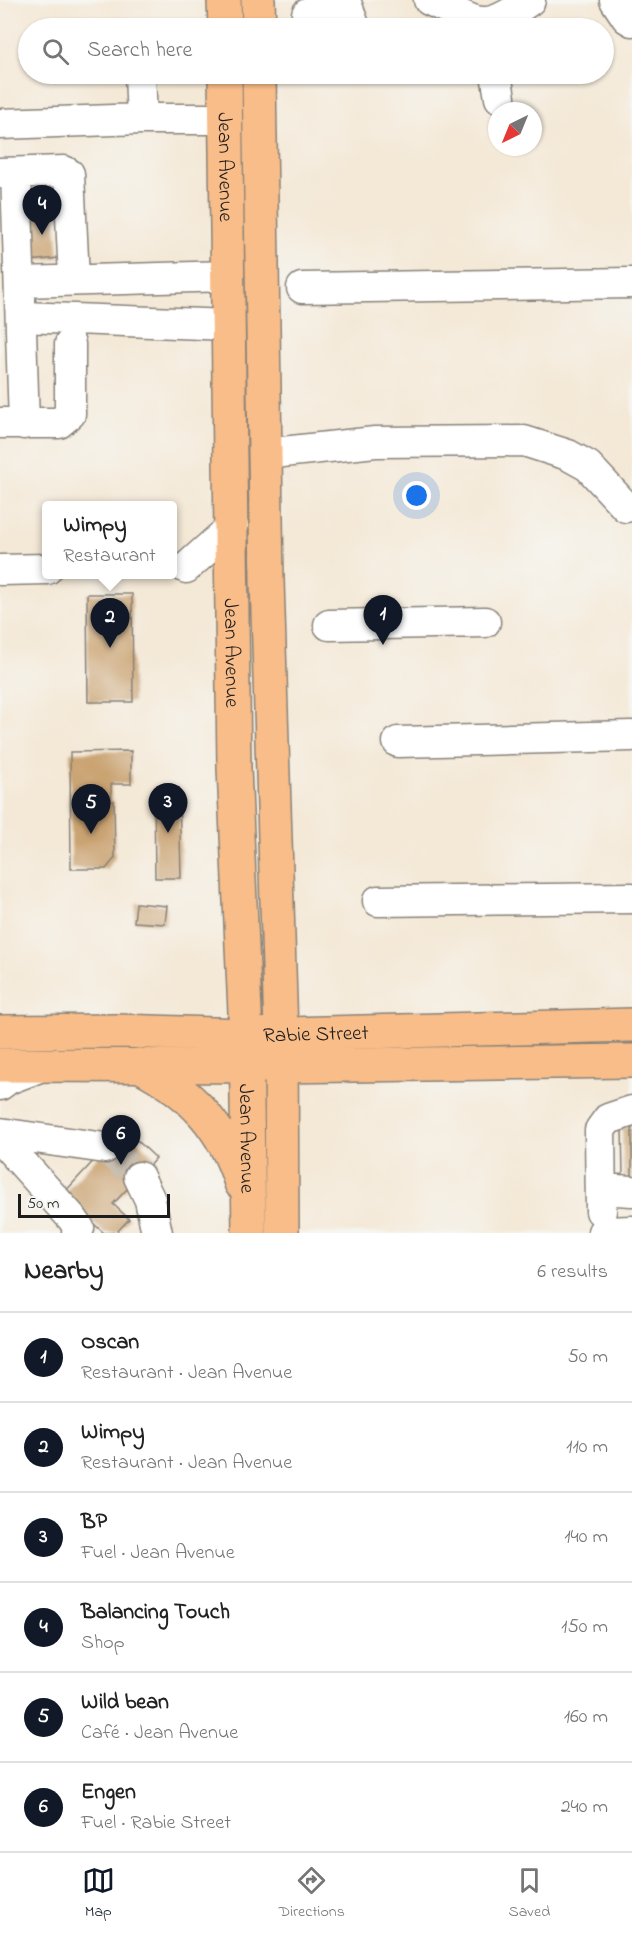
<!DOCTYPE html>
<html lang="en">
<head>
<meta charset="utf-8">
<style>
	:root { --surface:#fff; --page:#f2f2f2; --text:#222; --muted:#767676; --line:#e0e0e0; --accent:#111827 }
	body { margin:0; font-family:"Indie Flower",sans-serif; background:var(--page); color:var(--text) }
	.compass { position:absolute; left:488px; top:102px; width:54px; height:54px; border-radius:50%; background:var(--surface); box-shadow:0 2px 4px #0004; rotate:223deg }
	.scale { position:absolute; left:18px; bottom:15px; width:152px; box-sizing:border-box; padding-left:6px; border:3px solid #1c1c1c; border-top:0; font-size:16px; line-height:21px; white-space:nowrap; color:#1c1c1c; -webkit-text-stroke:4px #f6f6f2; paint-order:stroke }
	.you { position:absolute; left:417px; top:496px; width:21px; height:21px; margin:-15px; border:4px solid #fff; border-radius:50%; background:#1a73e8; box-shadow:0 0 0 9px #1a73e833 }
	.badge { display:grid; place-items:center; width:39px; height:39px; border-radius:50%; background:var(--accent); color:#fff; font-size:20px; font-weight:700 }
	.pin { position:absolute; translate:-50% -50px; filter:drop-shadow(0 2px 3px #0008) }
	.pin::after { content:''; position:absolute; top:32px; width:21px; height:18px; background:inherit; clip-path:polygon(0 0,100% 0,50% 100%) }
	.popup { position:absolute; left:42px; top:501px; width:135px; height:78px; box-sizing:border-box; display:grid; place-content:center; border-radius:6px; background:var(--surface); filter:drop-shadow(0 2px 4px #0005); font-size:20px; white-space:nowrap; color:var(--muted) }
	.popup b { font-size:22px; color:var(--text) }
	.popup::after { content:''; position:absolute; left:50%; top:100%; margin-left:-12px; border:12px solid transparent; border-top-color:var(--surface) }
	.list { margin:0; padding:0; list-style:none }
	h2 { display:flex; justify-content:space-between; align-items:center; height:78px; margin:0; padding:0 24px; font-size:26px }
	h2 small { font-size:20px; font-weight:400; color:var(--muted) }
	.list li { display:grid; grid-template-columns:39px 1fr auto; gap:18px; align-items:center; box-sizing:border-box; height:90px; padding:0 24px; border-top:2px solid var(--line) }
	.list b { display:block; font-size:22px; white-space:nowrap }
	.list p { margin:0; font-size:20px; white-space:nowrap; color:var(--muted) }
	.list em { font-size:20px; font-style:normal; color:var(--muted) }
	.icon { flex:none; width:33px; height:33px; fill:none; stroke:currentColor; stroke-width:2; stroke-linecap:round; stroke-linejoin:round }
	.map { position:relative; flex:none; width:632px; height:1233px; overflow:hidden }
	.search { position:absolute; background:var(--surface); box-shadow:0 2px 4px #0004; left:18px; right:18px; top:18px; height:66px; display:flex; align-items:center; gap:15px; box-sizing:border-box; padding:0 21px; border-radius:33px; color:var(--muted); font-size:22px }
	.sheet { height:618px; background:var(--surface) }
	nav { display:flex; justify-content:space-around; align-items:center; box-sizing:border-box; height:84px; border-top:2px solid var(--line); background:var(--surface); font-size:16px; color:var(--muted) }
	nav a { display:grid; justify-items:center; gap:3px }
	nav .on { color:var(--accent) }
	.map>svg:first-child { display:block }
</style>
</head>
<body>
<div class="map">
<svg width="632" height="1233" viewBox="0 0 632 1233">
	<rect width="100%" height="100%" fill="#f6f6f2"/>
	<filter id="ink" filterUnits="userSpaceOnUse"><feTurbulence type="fractalNoise" baseFrequency=".0167" numOctaves="2"/><feDisplacementMap in="SourceGraphic" scale="12" xChannelSelector="R" yChannelSelector="G"/><feConvolveMatrix kernelMatrix="1 2 1 2 8 2 1 2 1" color-interpolation-filters="sRGB"/></filter>
	<filter id="wash" filterUnits="userSpaceOnUse"><feTurbulence type="fractalNoise" baseFrequency=".008" numOctaves="4" result="noise"/><feDisplacementMap in="SourceGraphic" scale="24" xChannelSelector="R" yChannelSelector="G"/><feGaussianBlur stdDeviation="1.35" result="paint"/><feColorMatrix in="noise" values="0 0 0 0 0 0 0 0 0 0 0 0 0 0 0 0 0 1.4 0 .05"/><feComposite in="paint" operator="in"/></filter>
	<g filter="url(#wash)">
		<rect width="100%" height="100%" fill="#f4e8d6"/>
		<g id="blocks">
			<path fill="#caa372" d="M55,209L59,258L29,261L24,212Z
				M87,594H132L133,702H88Z
				M131,751V784H111V801H114L115,858L106,869H71L70,752Z
				M154,788H179L181,878H155Z
				M136,903L167,906L165,924L134,922Z
				M622,1127H632V1177L623,1178Z
				M124,1128L156,1158L113,1204L129,1219L116,1233H104L62,1195Z"/>
		</g>
	</g>
	<g filter="url(#ink)">
		<use href="#blocks" fill-opacity="0" stroke="#888279" stroke-width="1.5"/>
		<g fill="none" stroke-linecap="round" stroke-linejoin="round">
			<path stroke="#c9bfb1" stroke-width="30" stroke-dasharray="30 15" stroke-linecap="butt" d="M105,1148L139,1177"/>
			<defs>
				<path id="minor" d="M345,0L355,28
					M429,0C480,22 480,36 530,0
					M615,0L627,18L632,21
					M307,14L341,0
					M140,74L142,119
					M496,74L500,98
					M0,124L142,119H226
					M0,173L64,171L69,174L74,279
					M16,173L24,424
					M21,282L229,276
					M302,288L632,283
					M22,317L229,325
					M0,423H59L70,414V344
					M264,454L375,442L524,441L568,455L588,466L626,507
					M186,568L233,526
					M0,570L47,569
					M329,625L485,622
					M398,742L632,736
					M378,901L632,898
					M0,1085L8,1079L42,1066
					M0,1133L105,1148
					M0,1138L72,1218L79,1228L77,1233
					M139,1177L150,1200L157,1233
					M601,1189L632,1191
					M601,1211L600,1130L608,1119L632,1111
					M603,1232L632,1231"/>
				<g id="major">
					<path d="M224,0L225,28"/>
					<path d="M258,0L259,28"/>
					<path id="s1" d="M225,74L234,768L246,1035L249,1233"/>
					<path d="M259,74L267,580L281,1033L282,1233"/>
					<path id="s2" d="M0,1032L118,1031L246,1035L632,1025"/>
					<path d="M0,1065L281,1066L632,1061"/>
					<path d="M139,1065C191,1092 224,1127 241,1183"/>
				</g>
			</defs>
			<use href="#minor" stroke="#888279" stroke-width="33"/>
			<use href="#major" stroke="#888279" stroke-width="36"/>
			<use href="#minor" stroke="#fff" stroke-width="30"/>
			<use href="#major" stroke="#f8bd88" stroke-width="33"/>
		</g>
	</g>
	<g text-anchor="middle" stroke-width="6" stroke-linejoin="round" paint-order="stroke">
		<g font-size="21" fill="#1c1c1c" stroke="#f6f6f2">
			<text dy="7" stroke="none"><textPath href="#s1" startOffset="93">Jean Avenue</textPath></text>
			<text dy="7" stroke="none"><textPath href="#s1" startOffset="579">Jean Avenue</textPath></text>
			<text dy="7" stroke="none"><textPath href="#s2" startOffset="316">Rabie Street</textPath></text>
			<text dy="7" stroke="none"><textPath href="#s1" startOffset="1065">Jean Avenue</textPath></text>
		</g>
	</g>
</svg>
<svg class="compass" viewBox="-18 -18 36 36"><path d="M0-13l5 13h-10z" fill="#e53935"/><path d="M0 13l5-13h-10z" fill="#767676"/></svg>
<div class="scale">50 m</div>
<div class="you"></div>
<div class="pin badge" style="left:383px;top:645px">1</div>
<div class="pin badge" style="left:110px;top:648px">2</div>
<div class="popup"><b>Wimpy</b>Restaurant</div>
<div class="pin badge" style="left:168px;top:833px">3</div>
<div class="pin badge" style="left:42px;top:235px">4</div>
<div class="pin badge" style="left:91px;top:834px">5</div>
<div class="pin badge" style="left:121px;top:1165px">6</div>
<div class="search"><svg class="icon" aria-label="search" viewBox="0 0 24 24"><circle cx="10" cy="10" r="6"/><path d="M15 15l6 6"/></svg>Search here</div>
</div>
<section class="sheet">
<h2>Nearby<small>6 results</small></h2>
<ul class="list">
<li><span class="badge">1</span><div><b>Oscan</b><p>Restaurant · Jean Avenue</p></div><em>50 m</em></li>
<li><span class="badge">2</span><div><b>Wimpy</b><p>Restaurant · Jean Avenue</p></div><em>110 m</em></li>
<li><span class="badge">3</span><div><b>BP</b><p>Fuel · Jean Avenue</p></div><em>140 m</em></li>
<li><span class="badge">4</span><div><b>Balancing Touch</b><p>Shop</p></div><em>150 m</em></li>
<li><span class="badge">5</span><div><b>Wild bean</b><p>Café · Jean Avenue</p></div><em>160 m</em></li>
<li><span class="badge">6</span><div><b>Engen</b><p>Fuel · Rabie Street</p></div><em>240 m</em></li>
</ul>
</section>
<nav>
<a class="on"><svg class="icon" aria-label="map" viewBox="0 0 24 24"><path d="M3 6l6-2 6 2 6-2v14l-6 2-6-2-6 2zM9 4v14M15 6v14"/></svg>Map</a>
<a><svg class="icon" aria-label="directions" viewBox="0 0 24 24"><path d="M12 3l9 9-9 9-9-9zM9 14v-3h6M13 9l2 2-2 2"/></svg>Directions</a>
<a><svg class="icon" aria-label="saved" viewBox="0 0 24 24"><path d="M7 4h10v16l-5-4-5 4z"/></svg>Saved</a>
</nav>
</body>
</html>
